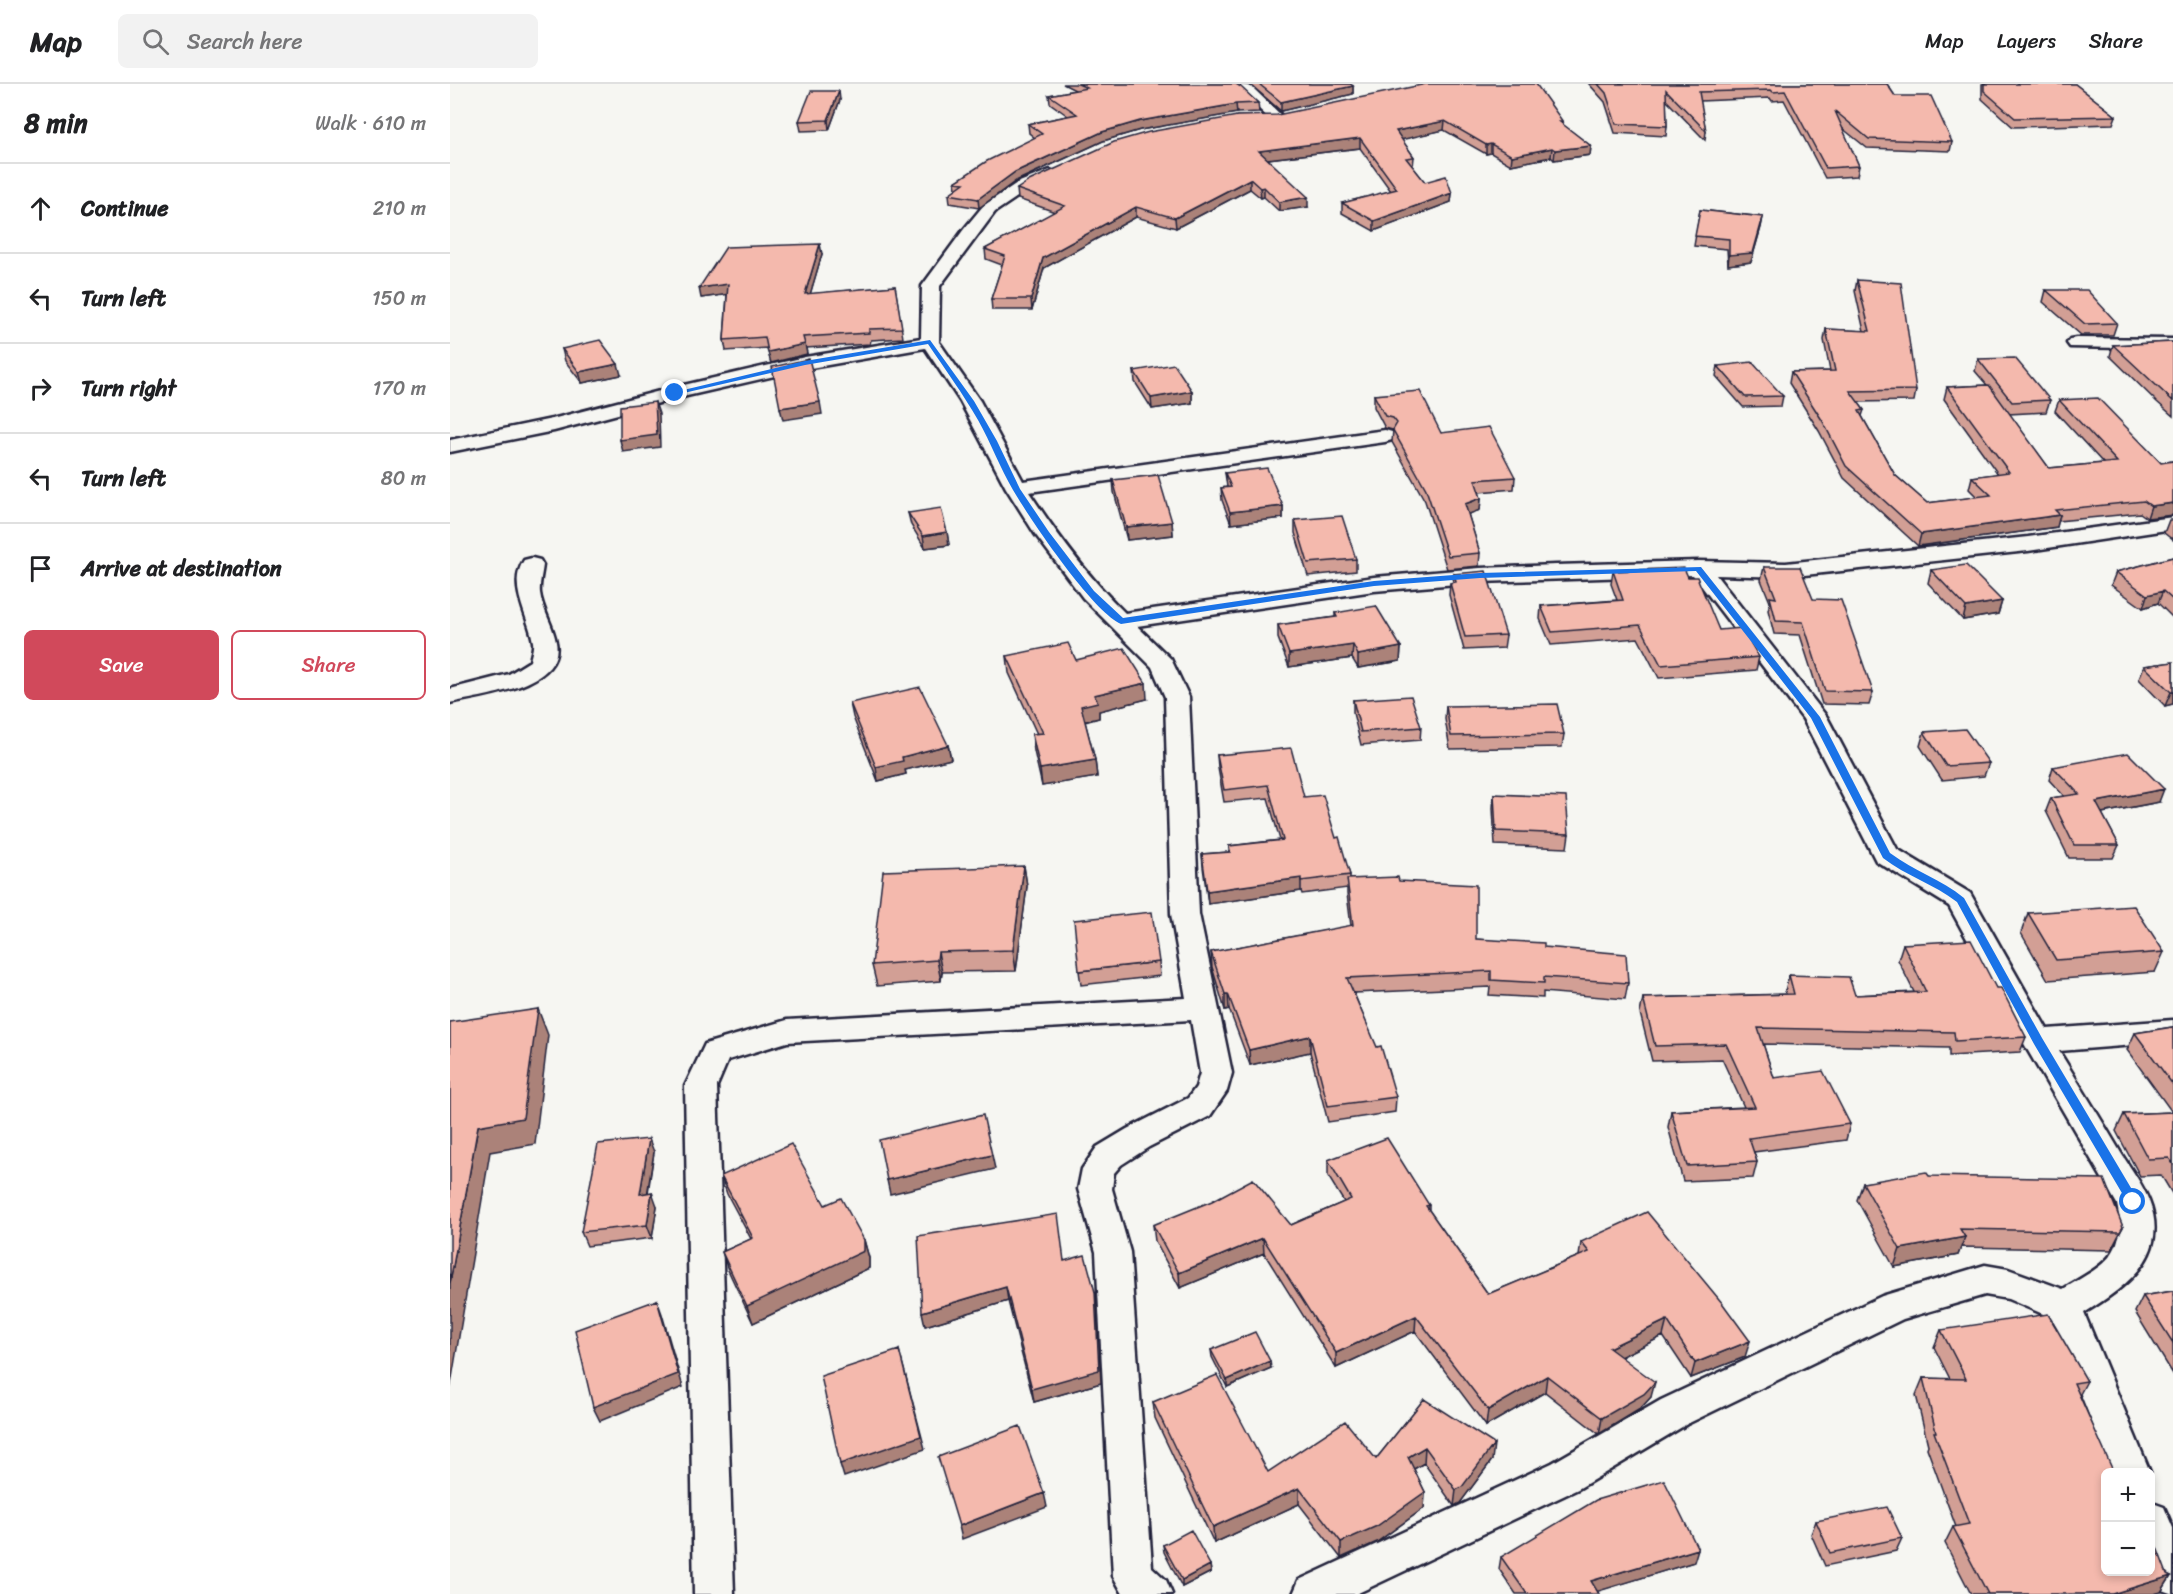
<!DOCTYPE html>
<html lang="en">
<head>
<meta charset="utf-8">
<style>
	:root { --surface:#fff; --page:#f2f2f2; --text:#202124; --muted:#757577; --line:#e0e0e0; --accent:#d1495b }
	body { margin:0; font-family:Sriracha,sans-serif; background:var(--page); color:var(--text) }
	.controls { position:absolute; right:18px; bottom:18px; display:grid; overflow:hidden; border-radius:9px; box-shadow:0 3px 9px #0003 }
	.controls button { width:54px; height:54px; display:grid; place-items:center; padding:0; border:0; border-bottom:2px solid var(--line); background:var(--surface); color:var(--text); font:30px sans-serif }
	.stop { position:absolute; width:18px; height:18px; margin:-14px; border:4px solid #1a73e8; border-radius:50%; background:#fff }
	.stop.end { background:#1a73e8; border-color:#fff; box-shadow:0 2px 6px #0008 }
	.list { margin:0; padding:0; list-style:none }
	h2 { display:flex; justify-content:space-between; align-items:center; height:78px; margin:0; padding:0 24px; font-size:26px }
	h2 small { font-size:20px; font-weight:400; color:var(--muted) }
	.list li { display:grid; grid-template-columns:39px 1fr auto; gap:18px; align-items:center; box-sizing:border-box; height:90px; padding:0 24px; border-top:2px solid var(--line) }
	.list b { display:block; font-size:22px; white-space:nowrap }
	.list em { font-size:20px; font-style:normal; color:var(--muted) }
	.actions { display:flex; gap:12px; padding:18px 24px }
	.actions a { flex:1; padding:14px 0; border:2px solid var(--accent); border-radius:9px; text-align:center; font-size:21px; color:var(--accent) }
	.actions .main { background:var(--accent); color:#fff }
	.icon { flex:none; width:33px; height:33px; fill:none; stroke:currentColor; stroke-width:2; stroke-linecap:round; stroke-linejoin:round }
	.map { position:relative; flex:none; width:1723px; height:1510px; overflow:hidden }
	header { display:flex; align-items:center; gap:36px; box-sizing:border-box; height:84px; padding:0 30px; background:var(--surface); border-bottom:2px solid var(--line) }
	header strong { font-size:28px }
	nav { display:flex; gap:33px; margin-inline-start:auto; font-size:21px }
	.search { width:420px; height:54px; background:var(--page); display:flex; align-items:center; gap:15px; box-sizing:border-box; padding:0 21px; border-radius:9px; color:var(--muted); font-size:22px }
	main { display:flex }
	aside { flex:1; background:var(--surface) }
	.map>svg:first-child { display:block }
</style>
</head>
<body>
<header>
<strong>Map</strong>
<div class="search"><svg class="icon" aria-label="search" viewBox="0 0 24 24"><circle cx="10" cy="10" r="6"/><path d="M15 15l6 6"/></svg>Search here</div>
<nav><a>Map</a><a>Layers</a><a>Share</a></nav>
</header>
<main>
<aside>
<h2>8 min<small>Walk · 610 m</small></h2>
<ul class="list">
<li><svg class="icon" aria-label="ahead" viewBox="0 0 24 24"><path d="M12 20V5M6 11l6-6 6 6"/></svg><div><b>Continue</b></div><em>210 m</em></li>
<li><svg class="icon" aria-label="left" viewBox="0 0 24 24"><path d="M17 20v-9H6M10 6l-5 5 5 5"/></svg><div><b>Turn left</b></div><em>150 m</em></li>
<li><svg class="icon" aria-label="right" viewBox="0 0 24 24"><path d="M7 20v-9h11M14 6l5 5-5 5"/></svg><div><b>Turn right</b></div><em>170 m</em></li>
<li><svg class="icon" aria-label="left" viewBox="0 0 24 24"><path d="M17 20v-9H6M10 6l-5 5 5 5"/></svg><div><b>Turn left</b></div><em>80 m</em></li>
<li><svg class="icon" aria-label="arrive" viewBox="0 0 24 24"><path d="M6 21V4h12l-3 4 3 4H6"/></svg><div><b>Arrive at destination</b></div></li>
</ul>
<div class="actions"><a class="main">Save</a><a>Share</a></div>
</aside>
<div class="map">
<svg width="1723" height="1510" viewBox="0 0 1723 1510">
	<rect width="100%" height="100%" fill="#f6f6f2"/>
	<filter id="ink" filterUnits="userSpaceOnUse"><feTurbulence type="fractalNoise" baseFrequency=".0167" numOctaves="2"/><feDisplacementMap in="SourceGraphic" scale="12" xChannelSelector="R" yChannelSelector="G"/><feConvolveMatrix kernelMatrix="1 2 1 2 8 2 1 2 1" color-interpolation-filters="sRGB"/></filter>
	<g filter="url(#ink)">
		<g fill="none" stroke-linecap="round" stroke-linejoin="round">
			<defs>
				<path id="street" d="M776,0H794L803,4L834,34L827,38L822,37L793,10Z
					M600,86L605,88L608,91L605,94L579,105L545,128L490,202L489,258L530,317L573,397L935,346L942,348L945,352L942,356L935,358L579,408C608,452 638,493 675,529L924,493L1030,484L1106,481L1249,477L1336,479L1578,453L1723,433V445L1578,467L1336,493L1266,491L1377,633L1447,765L1520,809L1597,945L1723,936V958L1609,967C1630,1001 1651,1035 1671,1069C1681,1085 1693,1101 1699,1117C1721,1172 1674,1204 1634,1229L1700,1388H1662L1600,1233L1558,1215L1535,1211L1453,1235L1237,1340L1128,1405L906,1510H843L849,1496L1102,1379L1211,1316L1432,1212L1535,1181L1558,1185L1613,1205C1653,1181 1678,1172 1667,1120L1577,965L1499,822L1426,777L1353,635L1243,491L1030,498L924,507L687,542L721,575L739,613L749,830L782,989L777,1007L760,1032L699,1063L671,1081L664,1089L662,1105L680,1168L702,1483L716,1496L722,1510H673L663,1492L646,1168L628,1105L632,1085L647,1063L677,1045L738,1014L746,1003L750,989L741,936L337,958L278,976L267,1002L284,1510H244L235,1002L255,960L337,936L736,914L721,830L715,613L702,583L633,514L585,450L556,404L510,317L475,264L355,285L228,314L104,347L0,368V356L102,335L225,303L355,273L471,254L472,202L514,145L533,122L567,99Z
					M1626,254L1723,255V265L1620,263L1617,259L1620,255Z
					M82,474L90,476L93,481C92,490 89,500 90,509C92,525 103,541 106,558C115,603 30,612 0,619V605L59,590L80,577C81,571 84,564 83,558C79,532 57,502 74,476Z
					M1700,1418L1714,1423L1723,1444V1510L1709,1505L1700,1485Z"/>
			</defs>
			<use href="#street" stroke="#22223b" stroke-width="5"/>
			<use href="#street" fill="#f6f6f2" fill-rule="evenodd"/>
		</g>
		<path fill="#d29f95" stroke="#22223b" stroke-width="1.5" d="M613,0H786L808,19L809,28L787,29L690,46L653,57L566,97L529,124L500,119L499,110L506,105L505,98L585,54L579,49L578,40L618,32L600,19L599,11L625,6Z
			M789,0H900L903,2V10L831,27L802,2Z
			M1139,0H1437L1445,12L1502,58L1500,67L1417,64L1392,44L1409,82L1407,92L1375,94L1334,16L1322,17L1320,14L1250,17L1256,47L1255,56L1216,16L1217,42L1216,52L1165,49L1155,18Z
			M1532,0H1625L1666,32L1663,40L1563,43L1532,15Z
			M390,16L379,46L351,47L349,37Z
			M787,32L1113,38V41L1141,62L1140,71L1104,76L1101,73L1061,81L1041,69L1036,70L994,46L951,55L964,73L963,83L975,98L1002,109L1001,118L924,147L892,129V119L941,107L910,64L818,75L858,123L829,127L814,113L811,114L800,105L726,144L686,133L594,184L582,226H542L541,215L552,181L536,175L535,165L605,128L568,115L567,105Z
			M1250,126L1313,133L1311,143L1301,178L1278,181L1277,165L1244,162Z
			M372,170L360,210L445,202L453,254L421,256L420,260L356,264L357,270L321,279L317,264L276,267L274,256L277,210L251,214Z
			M1407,196L1466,306L1464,317L1408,318L1414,326L1412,332L1445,391L1477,419L1527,413L1519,405L1522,393L1548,390L1494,315L1497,303L1537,301L1525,287L1528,275L1600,316L1596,328L1559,330L1599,384L1653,379L1605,327L1609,316L1711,379L1723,377V431L1697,434L1690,429L1608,437L1607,443L1468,462L1394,394L1369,347L1339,299L1341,288L1380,287L1374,256L1376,245L1414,247L1405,207Z
			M1596,206L1667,239L1663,251H1631L1593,218Z
			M1723,258V332L1707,318L1660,272L1663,261Z
			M112,265L171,291L132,299L115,277Z
			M1268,282L1333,312L1331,322L1293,323L1266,292Z
			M684,287L742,307V319L702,325L685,298Z
			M924,311L991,349L1065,393L1064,405L1029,408L1031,414L1030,426L1018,430L1030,469L1029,482L997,485L975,417L942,358L943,346L935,344L924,323Z
			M775,389L833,422V434L781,440L772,416L771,404L777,403Z
			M663,396L722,438L723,451L677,456L664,408Z
			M458,429L497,448L499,461L475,464L461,441Z
			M845,436L906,475V487L858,492L845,449Z
			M1719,436H1723V456L1714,449Z
			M1723,473V534L1708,519L1693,524L1661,501L1666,488Z
			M1314,483L1363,515L1423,608L1419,621L1372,620L1350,551L1324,550L1318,526L1320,518L1311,496Z
			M1481,486L1552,517L1548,530L1513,536L1478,499Z
			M1163,487L1238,493L1269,546L1309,573L1306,586L1209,594L1188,554L1101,561L1090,535L1091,522L1167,516L1161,500Z
			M1004,490L1056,551L1054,564L1014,566L999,511L1000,499L1003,498Z
			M885,529L951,563L950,577L908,584L902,574L839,583L828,554V541L885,533Z
			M557,572L626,576L697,615L649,627V634L635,638L645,676L647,693L592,702L584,667L582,650H587L559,589Z
			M1723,578V620L1715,622L1689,595L1694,582Z
			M903,616L971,643L970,656L911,661L903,629Z
			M400,619L498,661L501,675L455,686L456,690L428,697L403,633Z
			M996,622L1114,650L1112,663L1000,665L995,635Z
			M1474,648L1539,679L1534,692L1492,696L1470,662Z
			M767,671L854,713L886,754L900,791V795L949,797L1026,855L1094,863L1178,899L1175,915L1093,908V914L1039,911L1040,903L904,909L946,1013L945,1028L878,1038L860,968L800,981L779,925L775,926L762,883L761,868L901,842L897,810V804L852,810L851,807L758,820L753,783L752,770L779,768V762L830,756L818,714L774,718L768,684Z
			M1603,683L1709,718L1652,729L1669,761L1663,774H1619L1596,727L1601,714L1614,712L1599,696Z
			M1044,710L1119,750L1117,764L1045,761L1043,724Z
			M574,782L577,802L566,887L492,888L491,897L427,902L422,881Z
			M1578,829L1714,868L1705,888L1598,896L1571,849Z
			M1453,860L1546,904L1576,953L1570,968L1499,972V964L1313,960L1324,994L1400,1040L1396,1056L1304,1068L1307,1078L1303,1094L1233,1097L1218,1043L1221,1027L1294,1023L1272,975L1202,977L1190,929L1193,914L1336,910L1335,907L1339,891L1405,911L1464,908L1448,876Z
			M709,878L710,892L631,901L629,887Z
			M1723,943V1111L1711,1091L1690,1092L1666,1047L1674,1030L1722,1028L1677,966L1685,949Z
			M204,1068L198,1109L207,1122L202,1154L137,1162L131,1148Z
			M878,1076L979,1121V1126L1038,1210L1129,1172L1131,1158L1295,1273L1241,1294L1213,1252L1171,1273L1201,1313L1190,1325L1149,1350L1095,1308L1036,1342L965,1247L886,1284L814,1169L730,1204L705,1157L703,1141H841L894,1118L878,1092Z
			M271,1092L375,1121L414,1156L419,1174V1184L303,1239L278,1186L272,1168L301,1155L277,1110Z
			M1479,1092L1673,1143L1661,1166L1511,1163L1508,1171L1444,1183L1407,1116L1413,1099Z
			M614,1176L647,1222L651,1299L584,1318L558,1217L475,1242Z
			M1723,1207V1290L1685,1228L1693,1212Z
			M1491,1246L1637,1297L1629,1312L1656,1389L1717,1490L1721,1492L1711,1508L1704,1510H1521L1495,1459L1503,1443H1506L1477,1364L1478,1361L1466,1311L1473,1294L1500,1295L1484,1263Z
			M761,1266L821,1284L777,1303L762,1273Z
			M974,1315L1042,1376L1010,1419L1004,1422L974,1379L964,1385L975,1408L974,1424L927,1458L891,1474L849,1420L764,1459L705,1334L703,1318L818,1388L926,1375Z
			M1366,1437L1452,1454L1446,1467L1375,1482L1361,1450Z
			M713,1461L760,1481L761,1488L732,1503L714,1468Z
			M1051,1473L1244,1478L1147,1507L1149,1510H1066L1049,1485Z"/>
		<path fill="#ab8279" stroke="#22223b" stroke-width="1.5" d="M903,2V10L831,27V18Z
			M389,7L390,16L379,46L378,36Z
			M786,20L787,29L690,46L653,57L566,97L529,124L528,115L565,88L652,48L690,37Z
			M995,37L994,46L946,57V47Z
			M910,54V64L809,76V67Z
			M1041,60V69L1036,70V61Z
			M1141,62L1140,71L1104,76L1105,66Z
			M1102,64L1101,73L1061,81L1062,72Z
			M800,95V105L726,144L725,134Z
			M814,103V113L811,114L810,104Z
			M1002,109L1001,118L924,147V137Z
			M858,113V123L829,127V118Z
			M686,123V133L594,184L582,226L581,215L593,174Z
			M1313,133L1311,143L1301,178L1278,181L1279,171Z
			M370,160L372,170L357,221L355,210Z
			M278,200L280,210L251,214L249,204Z
			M355,260L357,270L321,279L318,268Z
			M168,280L171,291L132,299L129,288Z
			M742,307V319L702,325L701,314Z
			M205,318L209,330L210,363L173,368L170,356Z
			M370,318L372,330L333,336L330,324Z
			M1031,414L1030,426L1014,432L1015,420Z
			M1723,419V431L1697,434L1701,422Z
			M833,422V434L781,440L780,428Z
			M1610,431L1607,443L1468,462L1471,450Z
			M722,438L723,451L677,456L676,443Z
			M497,448L499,461L475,464L473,452Z
			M1713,507L1708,519L1693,524L1697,511Z
			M1552,517L1548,530L1513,536L1516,523Z
			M903,561L902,574L839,583V570Z
			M951,563L950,577L908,584V571Z
			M696,599L697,615L649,627V634L632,638L631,622L644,611Z
			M1721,608H1723V620L1715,622Z
			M498,661L501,675L455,686L456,690L428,697L426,683L452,673Z
			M645,676L647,693L592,702L590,685Z
			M1714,705L1709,718L1641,731L1646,718Z
			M574,782L577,802L566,887L563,866Z
			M851,794V807L758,820L757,807Z
			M488,868L492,888L491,897L487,876Z
			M775,910H778L779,925L775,926Z
			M88,925L98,951L85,1060L40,1068L0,1306V1199L28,1042Z
			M860,952V968L800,981L799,966Z
			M199,1055L204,1068L195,1124L190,1110Z
			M542,1071L545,1085L440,1110L437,1096Z
			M202,1108L207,1122L202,1154L197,1141Z
			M1515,1153L1508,1171L1444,1183L1450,1165Z
			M813,1154L814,1169L730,1204L729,1189Z
			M414,1156L419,1174V1184L303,1239L297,1222Z
			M556,1203L558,1217L475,1242L472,1228Z
			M645,1208L647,1222L651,1299L584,1318L582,1305Z
			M207,1216L212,1230L233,1303L150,1337L143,1323Z
			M966,1232L965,1247L886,1284V1269Z
			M1217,1236L1213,1252L1156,1280L1159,1264Z
			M1300,1257L1295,1273L1241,1294L1245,1279Z
			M449,1266L475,1365L394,1393L390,1380Z
			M820,1277L821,1284L777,1303V1296Z
			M1097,1292L1095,1308L1036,1342L1038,1326Z
			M1205,1298L1201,1313L1190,1325L1149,1350L1152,1334Z
			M1044,1360L1042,1376L1010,1419L1004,1422L1006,1406Z
			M975,1363L974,1379L957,1389L958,1373Z
			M849,1404V1420L764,1459L763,1443Z
			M975,1408L974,1424L927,1458L891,1474V1458Z
			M594,1409L597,1423L512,1455L509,1442Z
			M1248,1465L1244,1478L1139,1510L1141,1497Z
			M760,1481L761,1488L732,1503V1496Z
			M1721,1492L1711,1508L1704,1510H1662Z"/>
		<path fill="#f4b9ad" stroke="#22223b" stroke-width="1.5" d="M628,0H786L791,3L808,19L786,20L690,37L652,48L565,88L528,115L499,110L514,99L505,98L537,77L592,50L578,40L627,30L599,11L637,4Z
			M809,0H900L903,2L831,18Z
			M976,0H1086L1113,38H1110L1141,62L1105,66L1102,64L1062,72L1041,60L1036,61L995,37L946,47L964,73L956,74L975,98L996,92L1002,109L924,137L892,119L947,105L910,54L809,67L858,113L829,118L814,103L810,104L800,95L725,134L686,123L593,174L581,215H541L555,172L535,165L615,122L567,105L579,97L664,58L699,48L787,32L827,31Z
			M1148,0H1437L1445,12H1481L1502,58L1419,55L1385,27L1409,82L1376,84L1335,7L1323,8L1321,6L1249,8L1256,47L1216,6L1217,42L1166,40L1156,9Z
			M1534,0H1625L1666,32L1565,34L1534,7Z
			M361,7H389L378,36L349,37Z
			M1250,126L1313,133L1303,169L1279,171V155L1245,152Z
			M370,160L355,210L445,202L452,244L419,245V249L353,253L355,260L318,268L315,253L274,256L278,200L249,204L276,163Z
			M1407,196L1451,199L1466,306L1400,307L1414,326L1409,327L1445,391L1477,419L1541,411L1522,393L1559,388L1497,303L1539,301L1599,384L1667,378L1609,316L1648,314L1711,379L1723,377V419L1701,422L1694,417L1605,426L1610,431L1471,450L1396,382L1372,336L1341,288L1385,287L1376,245L1420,247Z
			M1596,206H1637L1667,239L1635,240Z
			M150,256L168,280L129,288L112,265Z
			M1723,258V317L1663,261Z
			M1565,274L1600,316L1562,318L1528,275Z
			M359,275L370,318L330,324L322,283Z
			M1302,278L1333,312L1295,313L1268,282Z
			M724,280L742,307L701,314L684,287Z
			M970,307L991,349L1039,343L1065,393L1025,396L1031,414L1015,420L1030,469L998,472L976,405L943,346L947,339L943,334L935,332L924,311Z
			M205,318L207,351L170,356V322Z
			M817,384L833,422L780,428L771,404L781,403L775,389Z
			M708,391L722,438L676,443L663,396Z
			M491,424L497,448L473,452L458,429Z
			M892,432L906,475L858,479L845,436Z
			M1723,473V516L1713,507L1697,511L1666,488Z
			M1516,481L1552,517L1516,523L1481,486Z
			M1314,483H1350L1363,515L1391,516L1423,608L1375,607L1353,538L1326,537L1320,513L1326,514Z
			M1234,484L1238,493H1247L1269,546L1292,544L1309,573L1211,581L1190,541L1102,548L1091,522L1173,516L1163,487Z
			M1036,487L1056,551L1015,553L1000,499L1006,498L1004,490Z
			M926,522L951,563L908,571L903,561L839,570L828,541L887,533L885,529Z
			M618,559L626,576L674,564L696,599L644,611L648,618L631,622L645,676L590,685L582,650L593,649L557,572Z
			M1723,578V608H1721L1694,582Z
			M470,603L498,661L452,673L453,677L426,683L400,619Z
			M961,612L971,643L911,648L903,616Z
			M1107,620L1114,650L1001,652L996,622Z
			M1515,645L1539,679L1496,682L1474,648Z
			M841,664L854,713L873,711L886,754L889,753L900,791L851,797V794L757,807L752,770L780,768L779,762L833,756L818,701L774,706L767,671Z
			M1678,669L1714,705L1646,718L1669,761H1624L1601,714L1629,710L1603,683Z
			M1044,710L1116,713L1119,750L1046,747Z
			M574,782L563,866L488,868L487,876L422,881L433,787Z
			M948,793L949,797L1026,801V855L1094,859V863L1176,870L1178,899L1094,893V899L1041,896V887L897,894L927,963L931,962L946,1013L878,1022L860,952L799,966L778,910H775L761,868L903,841L897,795Z
			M1684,822L1714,868L1606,876L1578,829Z
			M702,828L709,878L629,887L624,836Z
			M1521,856L1546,904H1551L1576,953L1505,957L1504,948L1308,944L1324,994L1373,987L1400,1040L1299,1054L1307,1078L1237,1082L1221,1027L1305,1023L1276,960L1205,962L1193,914L1344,910L1339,891L1399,893L1405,911L1476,908L1453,860Z
			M88,925L73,1034L28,1042L0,1199V938Z
			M1723,943V1001L1685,949Z
			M1723,1028V1080L1719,1074L1698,1075L1674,1030Z
			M533,1031L542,1071L437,1096L429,1056Z
			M937,1054L979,1121L976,1122L1038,1210L1139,1168L1131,1158L1197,1128L1273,1220L1300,1257L1245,1279L1217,1236L1159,1264L1205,1298L1194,1310L1152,1334L1097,1292L1038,1326L966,1232L886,1269L813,1154L729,1189L703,1141L762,1117L803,1095L841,1141L901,1115L878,1076Z
			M199,1055L190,1110L202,1108L197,1141L131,1148L148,1060Z
			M341,1060L375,1121L391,1114L414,1156V1167L297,1222L272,1168L303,1154L271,1092Z
			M1476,1088L1479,1092L1654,1095L1673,1143L1670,1148L1510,1145L1515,1153L1450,1165L1413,1099Z
			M608,1130L614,1177L635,1171L645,1208L649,1286L582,1305L556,1203L472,1228L468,1152Z
			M1723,1207V1259L1693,1212Z
			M207,1216L228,1290L143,1323L125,1246Z
			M1598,1230L1637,1297L1624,1299L1664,1389H1656V1488H1701V1455L1708,1466L1717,1490L1721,1492L1662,1510H1538L1503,1443L1519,1440L1484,1348H1486L1473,1294L1516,1295L1491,1246Z
			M805,1248L820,1277L777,1296L761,1266Z
			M449,1266L471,1352L390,1380L371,1292Z
			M767,1291L818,1388L895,1337L926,1375L974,1315L1044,1360L1012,1403L1006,1406L975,1363L958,1373L975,1408L927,1442L891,1458L849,1404L763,1443L703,1318Z
			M570,1342L594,1409L509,1442L488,1373Z
			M1214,1396L1248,1465L1141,1497L1149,1510H1077L1051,1473L1146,1416Z
			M1437,1423L1452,1454L1380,1469L1366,1437Z
			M741,1446L760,1481L732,1496L713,1461Z"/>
	</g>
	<path fill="#1a73e8" d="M480,256L524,317L547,357L570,405L599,448L644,507L673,534L924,497L1030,489L1251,483L1370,633L1440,769C1464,787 1491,795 1514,814L1592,954L1687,1114V1121H1679L1584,960L1507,818C1484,800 1456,792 1433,774L1361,634L1246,487L1030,494L924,502L671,540C642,527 580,435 563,406C550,384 541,359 528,336C513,310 495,285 478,260L355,281L225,311L221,309L355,277Z"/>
</svg>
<div class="controls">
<button>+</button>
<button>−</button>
</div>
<div class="stop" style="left:1683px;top:1118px"></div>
<div class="stop end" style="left:225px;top:309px"></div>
</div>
</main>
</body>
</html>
